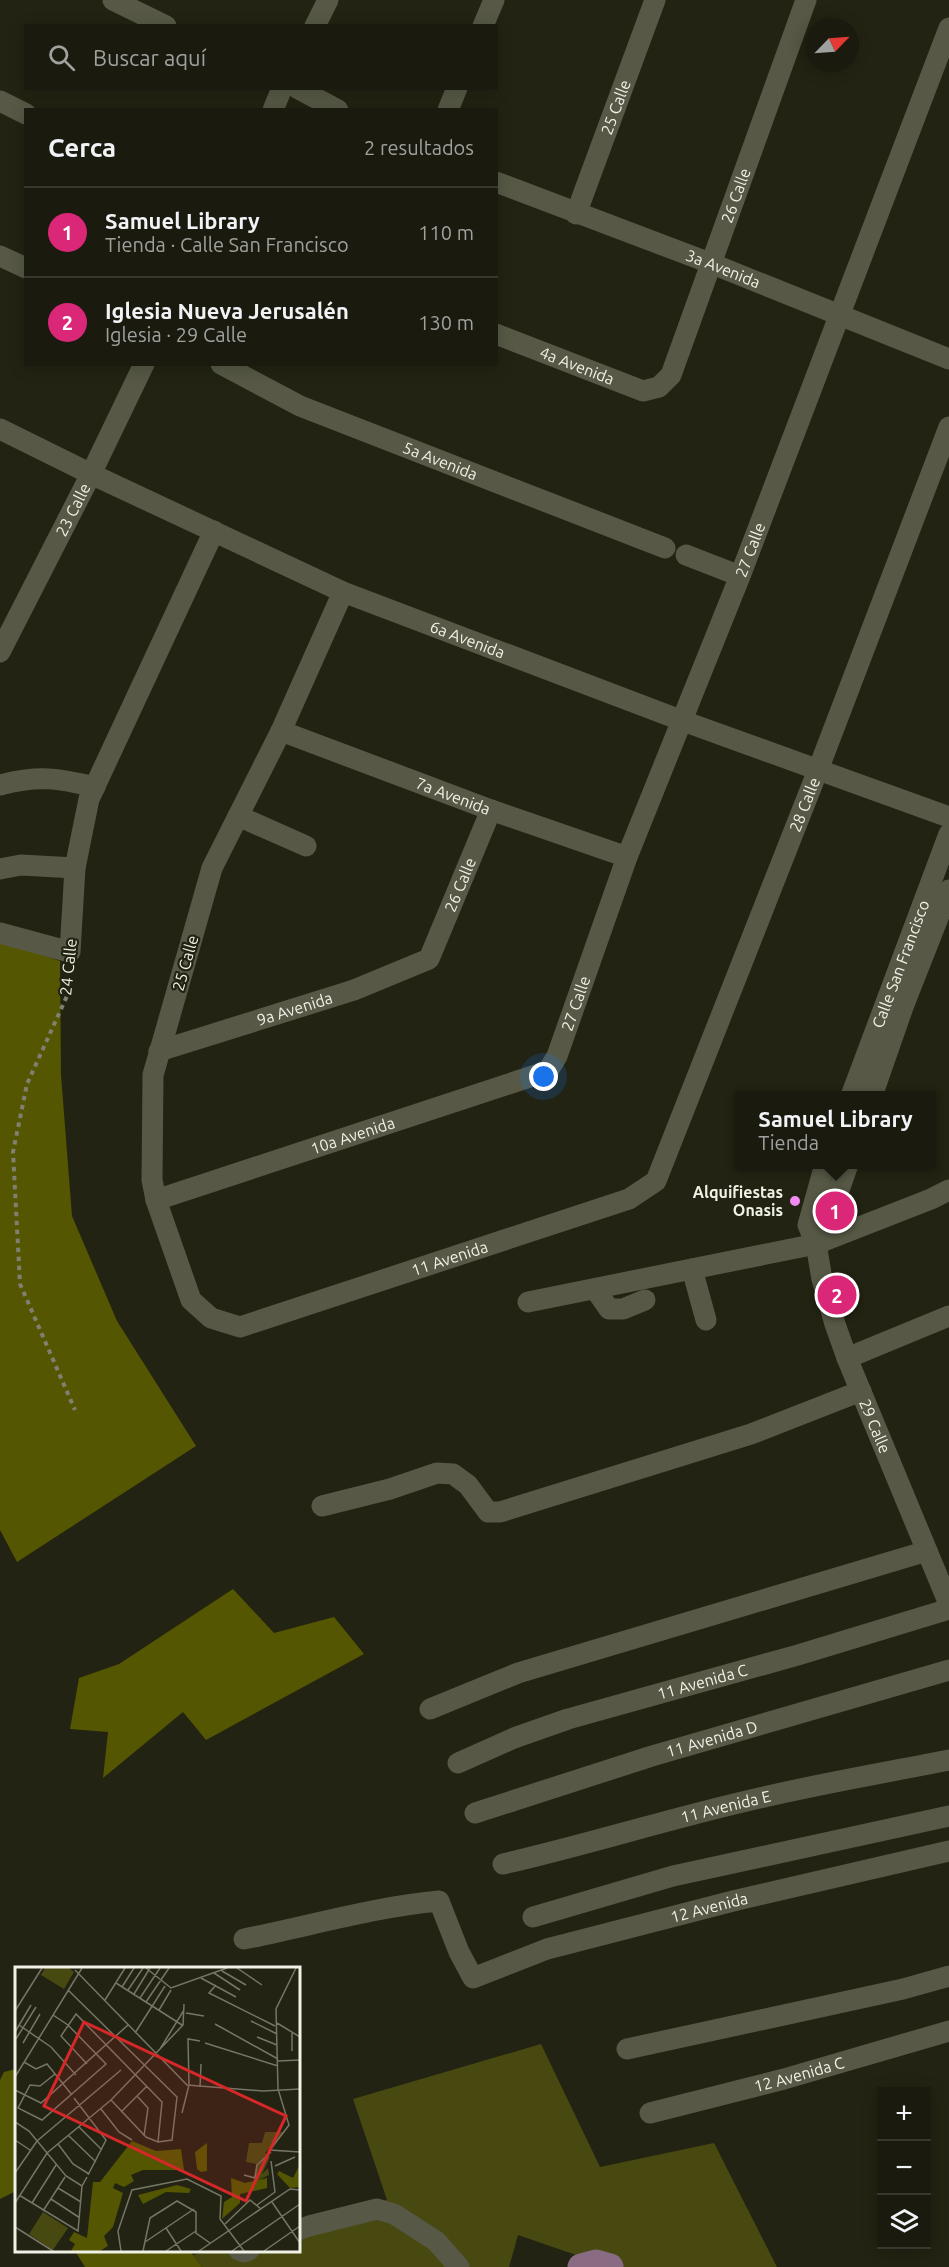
<!DOCTYPE html>
<html lang="es">
<head>
<meta charset="utf-8">
<style>
	:root { --surface:#1a1a0e; --page:#232317; --text:#f1f3f6; --muted:#9fa19e; --line:#38382e; --accent:#db2777 }
	body { margin:0; font-family:Ubuntu,sans-serif; background:var(--page); color:var(--text) }
	.controls { position:absolute; right:18px; bottom:18px; display:grid; overflow:hidden; border-radius:0px; box-shadow:0 3px 15px #0003 }
	.controls button { width:54px; height:54px; display:grid; place-items:center; padding:0; border:0; border-bottom:2px solid var(--line); background:var(--surface); color:var(--text); font:30px sans-serif }
	.compass { position:absolute; left:805px; top:18px; width:54px; height:54px; border-radius:50%; background:var(--surface); box-shadow:0 3px 15px #0003; rotate:65deg }
	.you { position:absolute; left:544px; top:1077px; width:21px; height:21px; margin:-15px; border:4px solid #fff; border-radius:50%; background:#1a73e8; box-shadow:0 0 0 9px #1a73e833 }
	.badge { display:grid; place-items:center; width:39px; height:39px; border-radius:50%; background:var(--accent); color:#fff; font-size:20px; font-weight:700 }
	.pin { position:absolute; translate:-50% -50%; border:3px solid #fff; box-shadow:0 2px 6px #0006 }
	.popup { position:absolute; left:735px; top:1091px; width:201px; height:78px; box-sizing:border-box; display:grid; place-content:center; border-radius:0px; background:var(--surface); filter:drop-shadow(0 2px 4px #0005); font-size:20px; white-space:nowrap; color:var(--muted) }
	.popup b { font-size:22px; color:var(--text) }
	.popup::after { content:''; position:absolute; left:50%; top:100%; margin-left:-12px; border:12px solid transparent; border-top-color:var(--surface) }
	.list { margin:0; padding:0; list-style:none }
	h2 { display:flex; justify-content:space-between; align-items:center; height:78px; margin:0; padding:0 24px; font-size:26px }
	h2 small { font-size:20px; font-weight:400; color:var(--muted) }
	.list li { display:grid; grid-template-columns:39px 1fr auto; gap:18px; align-items:center; box-sizing:border-box; height:90px; padding:0 24px; border-top:2px solid var(--line) }
	.list b { display:block; font-size:22px; white-space:nowrap }
	.list p { margin:0; font-size:20px; white-space:nowrap; color:var(--muted) }
	.list em { font-size:20px; font-style:normal; color:var(--muted) }
	.icon { flex:none; width:33px; height:33px; fill:none; stroke:currentColor; stroke-width:2; stroke-linecap:round; stroke-linejoin:round }
	.map { position:relative; flex:none; width:949px; height:2267px; overflow:hidden }
	.search { position:absolute; background:var(--surface); box-shadow:0 3px 15px #0003; left:24px; top:24px; width:474px; height:66px; display:flex; align-items:center; gap:15px; box-sizing:border-box; padding:0 21px; border-radius:0px; color:var(--muted); font-size:22px }
	.panel { position:absolute; background:var(--surface); box-shadow:0 3px 15px #0003; left:24px; top:108px; width:474px; height:258px; border-radius:0px }
	.map>svg:first-child { display:block }
</style>
</head>
<body>
<div class="map">
<svg width="949" height="2267" viewBox="0 0 949 2267">
	<rect width="100%" height="100%" fill="#222312"/>
	<path fill="#484911" d="M541,2044L600,2167L714,2143L777,2267H611L518,2235L509,2267H202L193,2255L209,2250H298L299,2225L387,2200L353,2099Z"/>
	<path fill="#555601" d="M0,940L60,961L61,1075L72,1216L117,1321L196,1446L17,1562L0,1530Z
		M233,1589L274,1633L334,1617L364,1654L206,1740L183,1712L103,1778L108,1732L70,1729L79,1678L119,1664Z
		M16,2069V2191L0,2199V2080L4,2072Z
		M75,2251H190L202,2267H85Z"/>
	<g fill="none" stroke-linecap="round" stroke-linejoin="round">
		<path stroke="#7f8072" stroke-width="4" stroke-dasharray="4.5 4.5" stroke-linecap="butt" d="M69,970L67,996L27,1084L13,1152L20,1284L75,1410"/>
		<g stroke="#575946" stroke-width="21">
			<path d="M113,0L166,26"/>
			<path d="M315,26L328,0"/>
			<path d="M483,26L494,0"/>
			<path d="M297,88L338,110"/>
			<path d="M0,101L26,114"/>
			<path d="M273,110L282,88"/>
			<path d="M448,110L457,88"/>
			<path id="s1" d="M496,182L710,263L949,359"/>
			<path id="s2" d="M576,214L655,0"/>
			<path d="M0,256L26,268"/>
			<path id="s3" d="M496,334L643,391L659,387L671,375L806,0"/>
			<path id="s4" d="M221,364L300,406L665,548"/>
			<path id="s5" d="M0,429L91,474L343,592L683,721L949,817"/>
			<path d="M686,555L740,576"/>
			<path id="s6" d="M343,592L281,731L212,868L153,1075L152,1180L156,1200L191,1300L211,1318L240,1327L629,1199L656,1181L818,770L949,427"/>
			<path id="s7" d="M0,652L91,474L144,364"/>
			<path id="s8" d="M281,731L491,810L627,857"/>
			<path d="M0,785C38,775 58,778 95,787"/>
			<path d="M238,816L306,846"/>
			<path d="M0,869L21,865L75,868"/>
			<path d="M0,933L70,952L75,868L89,799L214,531"/>
			<path id="s9" d="M159,1051L354,990L429,959L491,810"/>
			<path id="s10" d="M851,1096L949,834"/>
			<path d="M872,1096L903,1007L949,890"/>
			<path id="s11" d="M825,1164L808,1225L816,1244L822,1279L835,1324L847,1358L949,1604"/>
			<path id="s12" d="M156,1200L548,1071L557,1056L627,857L740,576L949,28"/>
			<path d="M816,1244L825,1231L848,1164"/>
			<path d="M692,1269L706,1320"/>
			<path d="M595,1289L609,1309H623L645,1300"/>
			<path d="M528,1302L816,1244L931,1199L949,1190"/>
			<path d="M847,1358L949,1316"/>
			<path d="M322,1506L390,1489L437,1473L453,1474L468,1485L488,1512H500L751,1434L861,1391"/>
			<path d="M430,1709L518,1673L927,1551"/>
			<path id="s13" d="M458,1763L514,1738L568,1719L798,1655L949,1609"/>
			<path id="s14" d="M475,1813L652,1756L949,1670"/>
			<path id="s15" d="M503,1864C586,1845 668,1819 751,1800C817,1784 883,1773 949,1760"/>
			<path d="M533,1917L673,1876L949,1816"/>
			<path id="s16" d="M244,1939C310,1926 373,1907 439,1901L459,1952L473,1978L547,1949L737,1900L949,1851"/>
			<path d="M627,2049L903,1989L949,1976"/>
			<path id="s17" d="M650,2113L784,2079L949,2031"/>
			<path d="M298,2230L309,2226L377,2209L394,2214L436,2241L459,2267"/>
			<path d="M239,2250L244,2252L249,2250"/>
		</g>
		<path stroke="#896c83" stroke-width="27" d="M581,2267L596,2263L610,2267"/>
	</g>
	<circle fill="#f28af3" stroke="#222312" stroke-width="2" cx="795" cy="1201" r="6"/>
	<g text-anchor="middle" stroke-width="4.5" stroke-linejoin="round" paint-order="stroke">
		<g font-size="16" fill="#f1f2e7" stroke="#222312">
			<text dy="6" stroke="none"><textPath href="#s2" startOffset="114">25 Calle</textPath></text>
			<text dy="6" stroke="none"><textPath href="#s3" startOffset="382">26 Calle</textPath></text>
			<text dy="6" stroke="none"><textPath href="#s1" startOffset="243">3a Avenida</textPath></text>
			<text dy="6" stroke="none"><textPath href="#s3" startOffset="87">4a Avenida</textPath></text>
			<text dy="6" stroke="none"><textPath href="#s4" startOffset="240">5a Avenida</textPath></text>
			<text dy="6" stroke="none"><textPath href="#s7" startOffset="160">23 Calle</textPath></text>
			<text dy="6" stroke="none"><textPath href="#s12" startOffset="972">27 Calle</textPath></text>
			<text dy="6" stroke="none"><textPath href="#s5" startOffset="513">6a Avenida</textPath></text>
			<text dy="6" stroke="none"><textPath href="#s8" startOffset="184">7a Avenida</textPath></text>
			<text dy="6" stroke="none"><textPath href="#s6" startOffset="1656">28 Calle</textPath></text>
			<text dy="6" stroke="none"><textPath href="#s9" startOffset="366">26 Calle</textPath></text>
			<text transform="translate(185 963) rotate(-74)" y="6">25 Calle</text>
			<text dy="6" stroke="none"><textPath href="#s10" startOffset="141">Calle San Francisco</textPath></text>
			<text transform="translate(68 967) rotate(-84)" y="6">24 Calle</text>
			<text dy="6" stroke="none"><textPath href="#s12" startOffset="486">27 Calle</textPath></text>
			<text dy="6" stroke="none"><textPath href="#s9" startOffset="142">9a Avenida</textPath></text>
			<text dy="6" stroke="none"><textPath href="#s12" startOffset="207">10a Avenida</textPath></text>
			<text dy="6" stroke="none"><textPath href="#s6" startOffset="1030">11 Avenida</textPath></text>
			<text dy="6" stroke="none"><textPath href="#s11" startOffset="276">29 Calle</textPath></text>
			<text dy="6" stroke="none"><textPath href="#s13" startOffset="258">11 Avenida C</textPath></text>
			<text dy="6" stroke="none"><textPath href="#s14" startOffset="248">11 Avenida D</textPath></text>
			<text dy="6" stroke="none"><textPath href="#s15" startOffset="230">11 Avenida E</textPath></text>
			<text dy="6" stroke="none"><textPath href="#s16" startOffset="530">12 Avenida</textPath></text>
			<text dy="6" stroke="none"><textPath href="#s17" startOffset="154">12 Avenida C</textPath></text>
		</g>
		<g font-size="16" font-weight="bold" fill="#f1f2e7" stroke="#222312" text-anchor="end">
			<text x="783" y="1198">Alquifiestas<tspan x="783" dy="18">Onasis</tspan></text>
		</g>
	</g>
	<g transform="translate(15 1967)">
		<rect width="285" height="285" fill="#222312"/>
		<path d="M30,1H54L59,5L49,22L26,8ZM250,165H270L250,186L255,190L247,207L253,201L254,208L238,216L241,197L231,195L234,176H247ZM28,245L53,261L38,283L14,267Z" fill="#484911"/>
		<path d="M117,174L141,184L166,182L169,203H128L116,208L119,214L109,220L100,216L98,221L108,226L98,260L89,269L93,279L85,284H56L60,277L54,273L59,265L72,271L78,215H85ZM192,176V204L186,205L182,202L180,185ZM285,197V220L275,221L262,207L264,204L278,211ZM216,211L230,216L252,211V221L225,227V236L207,252L209,235L217,230ZM162,218L176,222L174,226L151,225L128,237L123,228Z" fill="#555601"/>
		<path fill="none" stroke="#757667" stroke-width="1.5" d="M131,1L156,21L212,1M222,1L247,18M281,1L261,42L263,122L274,158L255,183L285,185M60,3L172,118L248,124L285,122M207,4L231,18M199,6L225,23M186,11L221,30M101,16L167,58M201,18L194,26L260,59M107,20L119,1M53,23L162,130L157,173L143,175L131,170L96,133M113,23L128,1M119,27L135,1M125,31L145,1M90,33L110,1M131,35L154,1M144,43L156,23M0,44L27,1M171,46L189,49M38,48L53,58L91,97L27,153L3,141L15,118L25,119L40,107M236,54L262,67M262,56L285,70M200,57L263,92M4,58L36,80L61,108M0,65L16,38M277,65V84M120,66L150,19M242,70L262,78M1,72L21,40M8,76L25,47M190,76L263,99M145,82L169,43M263,94L285,93M9,95L21,102L32,97L57,128M72,97L46,69L61,47L147,135L143,175M0,110L67,1M185,120L186,97M0,123L26,136L113,58M122,129L133,141L129,169M59,131L91,173L73,208M86,142L104,165L117,173M106,145L132,119M167,146L174,118L173,72L185,74M0,155L14,164L51,209L67,219M64,160L87,183M53,168L81,195M0,173L15,183M43,177L58,197L74,207M260,199L280,190M0,206L22,174L106,103M229,208L240,211L242,198L256,185M43,221L66,235M4,228L63,264L67,219L72,210M36,232L65,251M257,235L285,276M0,236L32,186L96,133L168,58L169,37M17,236L41,198M242,238L260,225L256,194M28,244L50,210M210,257L235,233L246,242M0,260L38,284M151,261L166,284M130,275L179,242M106,284L103,264L117,223L172,212L206,229L205,252L229,284M128,284L135,251L162,234L181,245V266L195,276M151,284L181,264M184,284L275,222L285,223M217,284L285,237M249,284L285,259"/>
		<path fill="#d62828" fill-opacity="0.15" stroke="#d62828" stroke-width="3" d="M69,55L271,149L231,234L29,139Z"/>
		<rect width="285" height="285" fill="none" stroke="#f1f2e7" stroke-width="3"/>
	</g>
</svg>
<div class="controls">
<button>+</button>
<button>−</button>
<button><svg class="icon" aria-label="layers" viewBox="0 0 24 24"><path d="M12 4l9 5-9 5-9-5zM3 14l9 5 9-5"/></svg></button>
</div>
<svg class="compass" viewBox="-18 -18 36 36"><path d="M0-13l5 13h-10z" fill="#e53935"/><path d="M0 13l5-13h-10z" fill="#9fa19e"/></svg>
<div class="you"></div>
<div class="pin badge" style="left:835px;top:1211px">1</div>
<div class="popup"><b>Samuel Library</b>Tienda</div>
<div class="pin badge" style="left:837px;top:1295px">2</div>
<div class="search"><svg class="icon" aria-label="search" viewBox="0 0 24 24"><circle cx="10" cy="10" r="6"/><path d="M15 15l6 6"/></svg>Buscar aquí</div>
<section class="panel">
<h2>Cerca<small>2 resultados</small></h2>
<ul class="list">
<li><span class="badge">1</span><div><b>Samuel Library</b><p>Tienda · Calle San Francisco</p></div><em>110 m</em></li>
<li><span class="badge">2</span><div><b>Iglesia Nueva Jerusalén</b><p>Iglesia · 29 Calle</p></div><em>130 m</em></li>
</ul>
</section>
</div>
</body>
</html>
